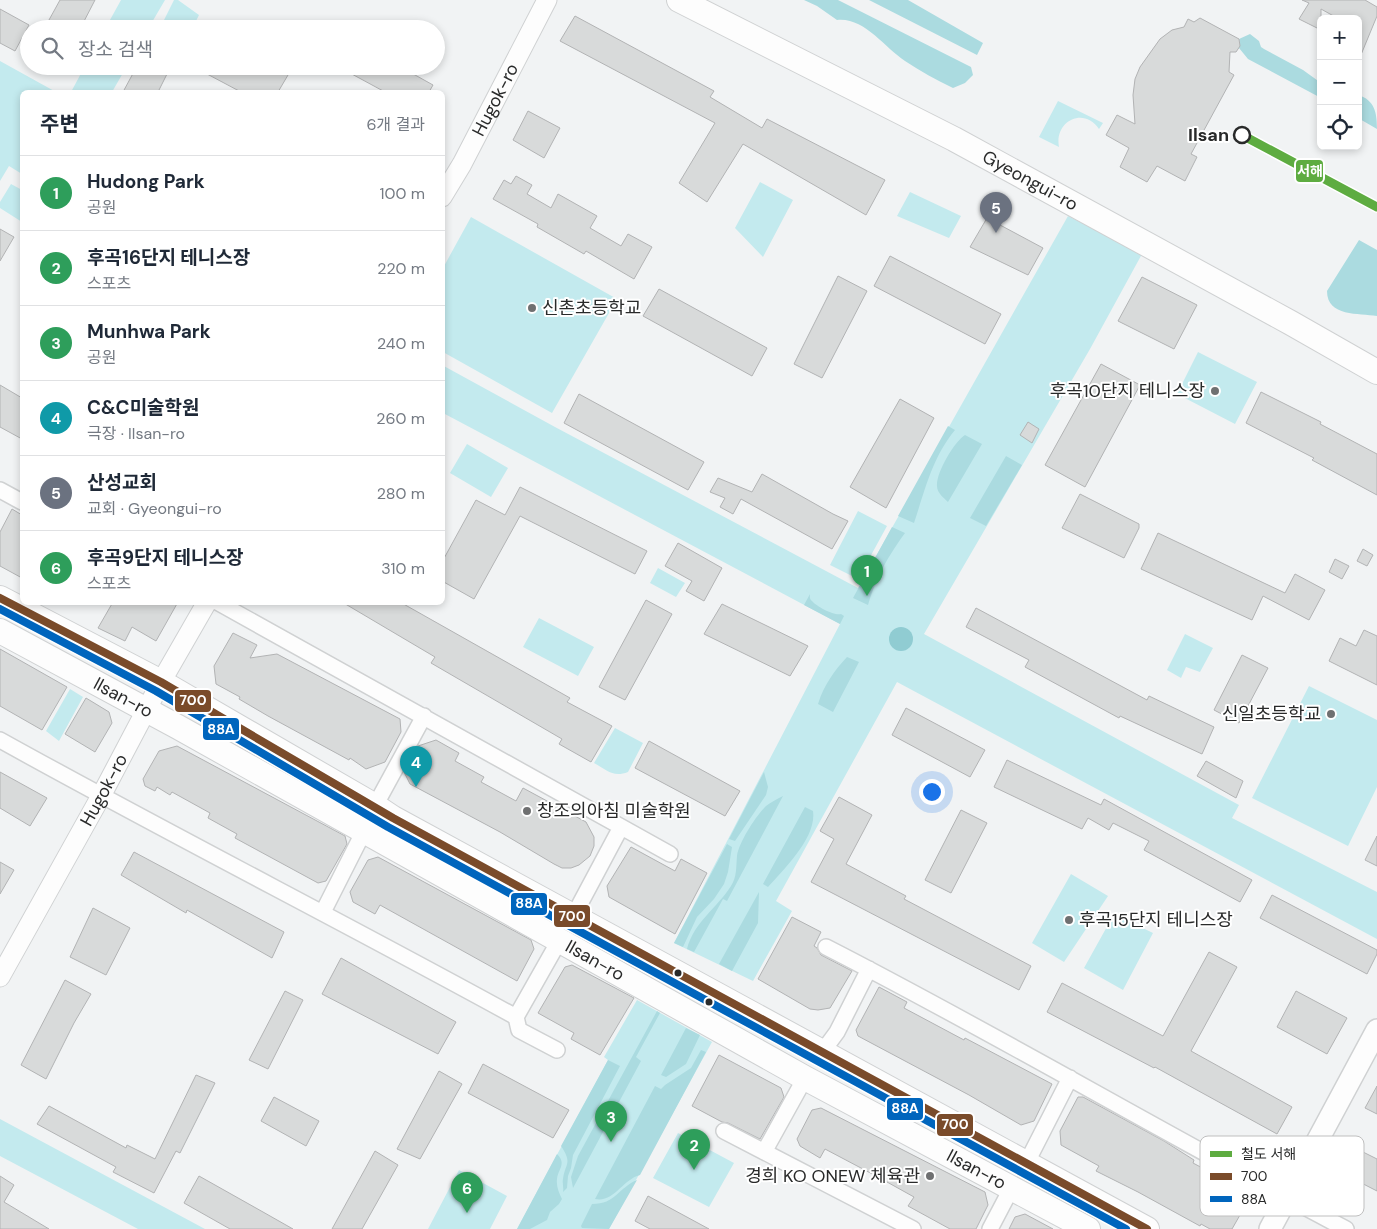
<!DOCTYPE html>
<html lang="ko">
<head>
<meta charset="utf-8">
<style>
	:root { --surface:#fff; --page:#f2f2f3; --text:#1f2937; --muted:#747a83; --line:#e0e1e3; --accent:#0b8043 }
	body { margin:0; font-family:"DM Sans","Noto Sans KR",sans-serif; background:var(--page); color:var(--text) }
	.controls { position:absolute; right:15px; top:15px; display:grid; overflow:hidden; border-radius:8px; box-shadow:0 2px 8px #0003 }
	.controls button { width:45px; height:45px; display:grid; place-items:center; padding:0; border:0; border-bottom:1px solid var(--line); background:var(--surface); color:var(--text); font:25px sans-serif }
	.you { position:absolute; left:931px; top:791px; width:18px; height:18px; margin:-12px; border:4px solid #fff; border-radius:50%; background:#1a73e8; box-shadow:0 0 0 8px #1a73e833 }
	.badge { display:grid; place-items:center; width:32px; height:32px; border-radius:50%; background:var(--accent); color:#fff; font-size:16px; font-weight:700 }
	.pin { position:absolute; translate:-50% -41px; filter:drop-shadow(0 1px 2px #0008) }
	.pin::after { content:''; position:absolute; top:26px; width:18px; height:15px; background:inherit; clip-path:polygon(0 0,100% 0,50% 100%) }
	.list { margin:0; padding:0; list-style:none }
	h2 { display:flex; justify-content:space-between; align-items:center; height:65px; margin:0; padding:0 20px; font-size:21px }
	h2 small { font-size:16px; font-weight:400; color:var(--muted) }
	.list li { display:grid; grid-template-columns:32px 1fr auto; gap:15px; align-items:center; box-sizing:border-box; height:75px; padding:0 20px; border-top:1px solid var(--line) }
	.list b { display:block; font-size:19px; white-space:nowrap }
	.list p { margin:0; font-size:16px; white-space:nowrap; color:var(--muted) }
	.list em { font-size:16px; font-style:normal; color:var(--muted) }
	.icon { flex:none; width:28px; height:28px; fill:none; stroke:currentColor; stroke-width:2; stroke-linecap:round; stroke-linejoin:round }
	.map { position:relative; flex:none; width:1377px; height:1229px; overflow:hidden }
	.search { position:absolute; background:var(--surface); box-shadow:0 2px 8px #0003; left:20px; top:20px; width:425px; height:55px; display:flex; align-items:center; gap:12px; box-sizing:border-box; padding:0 18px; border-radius:28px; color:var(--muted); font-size:19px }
	.panel { position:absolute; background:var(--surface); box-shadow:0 2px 8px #0003; left:20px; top:90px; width:425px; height:515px; border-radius:8px }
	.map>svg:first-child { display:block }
</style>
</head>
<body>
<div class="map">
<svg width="1377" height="1229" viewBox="0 0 1377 1229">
	<rect width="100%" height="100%" fill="#f1f3f4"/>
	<path fill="#c3eaee" d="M121,0H165L148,29H105Z
		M174,0H178L199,15L192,29H174L163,22Z
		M0,61L56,92H22V174L9,166L0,181Z
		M85,66H127L112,92H71Z
		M1058,101L1103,123L1099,129C1084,106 1054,121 1059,147L1039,137Z
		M760,182L793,200L763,257L735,228Z
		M11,184L22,190V222L0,208V202Z
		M910,192L961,216L949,238L897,216Z
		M1068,216L1142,254L1090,349L924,634L1239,805L1232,818L1377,892V939L897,682L776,901L792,911L753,981L674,943L840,624L443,413L442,365L555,427L858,588Z
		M471,217L617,299L552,413L443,352V268Z
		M1198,352L1257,382L1235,424L1177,394Z
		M467,444L508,468L491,497L450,473Z
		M858,511L887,526L858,579L830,565Z
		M658,568L685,583L676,597L650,583Z
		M539,618L594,647L578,676L523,647Z
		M1185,634L1213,648L1200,672L1186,667L1181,678L1167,670Z
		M1309,686L1377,720V787L1348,846L1252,798Z
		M70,689L83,697L59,741L46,731Z
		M615,728L643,743L628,772C613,778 607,770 594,763Z
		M1071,874L1108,896L1064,962L1032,943Z
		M1114,914L1153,933L1123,990L1084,968Z
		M637,1000L712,1042L609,1229H517L608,1060L604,1057Z
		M0,1119L205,1229H138L0,1156Z
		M678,1133L734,1163L709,1207L653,1178Z
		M459,1170L507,1196L490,1229H428Z"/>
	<path fill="#abdbe0" d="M804,0H838L971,67L973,75L965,83L953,88C936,80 920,71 905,61C884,47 864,17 837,20L817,6Z
		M869,0H908L983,43L977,55Z
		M1250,34L1259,41L1261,47L1264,49L1303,70L1321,83V98L1248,59L1239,48L1240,43L1239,39Z
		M1358,95C1375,100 1377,113 1377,129L1358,118Z
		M1359,240L1377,250V316C1359,313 1327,317 1327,291Z
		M948,426L955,430C932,458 925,490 914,523L898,516Z
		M965,435L982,444L948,502C944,498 937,493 937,486C936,473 954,442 965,435Z
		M1006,456L1022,465L986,526L970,518Z
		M892,527L905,533C887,558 877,576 868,605L853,598Z
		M810,594C810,597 809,598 812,601C817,607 835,616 841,614L844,616L840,624L804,605Z
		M847,657L859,662L833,712L818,704C824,685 834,671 847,657Z
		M764,772L768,787L766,795L735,841L729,839Z
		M783,796L727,901L723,899L694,952L687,949C694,922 717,908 731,886C737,877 736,867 737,856C739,842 756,816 766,806C771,802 777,799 783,796Z
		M805,807L813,811C817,837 784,869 768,887L763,884Z
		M727,844L732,847L728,872L724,884L714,899L697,917L683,947L674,943Z
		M759,892L758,923L732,971L719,964Z
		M657,1011L660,1013L636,1057L641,1061L573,1188L571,1177L578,1156Z
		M686,1028L700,1035L686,1064L666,1077L661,1075Z
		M701,1050L706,1052L640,1175C623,1179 614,1203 595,1199L655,1086L661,1089L665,1085L691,1068Z
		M608,1060L620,1066L573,1155L571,1168L568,1176L567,1188L563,1192C564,1188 562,1183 563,1179C565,1163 573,1164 561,1146Z
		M557,1154C567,1164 558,1169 557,1179C556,1186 559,1193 562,1199L559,1204L550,1212L547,1220L530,1229H517Z
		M637,1180L609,1229L582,1228L581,1226L592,1204C616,1204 618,1188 637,1180Z"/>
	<path fill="#90ccd2" d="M889 639a12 12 0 1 1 24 0a12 12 0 1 1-24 0Z"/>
	<path fill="#d8dada" stroke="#b2b3b4" d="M60,0H95L80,29H44Z
		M1302,0H1365L1377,7V16L1358,62V19H1339L1321,9V30L1299,19L1309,3Z
		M0,9L29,25L15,51L0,43Z
		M575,16L714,91L710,97L762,128L767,119L885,180L866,215L743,144L707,202L679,183L715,123L560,41Z
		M1200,18L1239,39L1240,46L1236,52H1230L1229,72L1234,75L1191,154L1197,157L1185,181L1157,166L1147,182L1120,167L1129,148L1106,135L1117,115L1135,124L1133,95L1135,79L1140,67L1160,39L1172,30L1184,27L1188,19L1194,22Z
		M137,66H171L158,92H123Z
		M192,66H271L288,75L278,92H241Z
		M337,66H399L433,85L429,92H385Z
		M528,111L560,128L544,158L513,140Z
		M516,176L532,185L527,194L551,208L558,194L597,216L590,228L621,246L628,234L652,247L634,279L586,251L584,254L537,227L538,224L493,199L504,180L511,184Z
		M987,218L1043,248L1028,275L970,247Z
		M0,229L14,237L0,261Z
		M890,256L1001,314L985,344L874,286Z
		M838,276L867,291L822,378L794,364Z
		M1142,277L1197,305L1174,349L1118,321Z
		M659,289L767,348L752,376L643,316Z
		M1101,364L1140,385L1085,487L1045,465Z
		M0,385L22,398V439L0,427Z
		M1261,392L1321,422L1320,424L1377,454V495L1312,460L1314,458L1246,423Z
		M579,394L704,462L688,490L564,423Z
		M900,399L934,418L886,508L850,487Z
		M1028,422L1039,429L1032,443L1020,435Z
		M762,474L833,514L848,521L832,549L741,499L733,514L720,507L725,498L710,492L718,478L752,492Z
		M520,487L647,551L635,574L520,516L474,599L442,581V562L476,500L505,515Z
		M1080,494L1139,524V528L1124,558L1062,528Z
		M12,509L22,515V578L0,566V532Z
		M1158,533L1285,593L1295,574L1325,590L1309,620L1263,596L1252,620L1141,569Z
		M678,543L722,568L704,601L686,591L692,581L665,566Z
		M1363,549L1373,555L1367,566L1357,561Z
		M1335,559L1349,566L1342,579L1329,572Z
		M646,600L672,614L625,700L599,687Z
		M113,602H178L156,641L132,627L125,641L98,628Z
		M342,602H400L570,698L567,702L612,726L591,762L559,744L562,739L431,663L435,657Z
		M722,604L808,646L790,676L704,634Z
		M976,608L1147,700L1149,696L1214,727L1202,754L1120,716L1119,718L1025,667L1029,660L966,627Z
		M1364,630L1377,636V685L1329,661L1340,638L1356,646Z
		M233,633L257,645L250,658L277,654L400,719L401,732L385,762L366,769L350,758L349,760L268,716L239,699L240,697L216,684L214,666Z
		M0,649L67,687L42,730L0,706Z
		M1242,655L1268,668L1239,723L1214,710Z
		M86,698L109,712L112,723L95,752L65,734Z
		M906,708L985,750L970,777L892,735Z
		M436,740L459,753L455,761L484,777L481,782L516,801L523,788L586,822L594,837V846L590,856L579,865L571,868H562L554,864L500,832L410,784L404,772L418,746Z
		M649,741L740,791L725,816L635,768Z
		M177,746L345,836L347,844L326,881L318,883L235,838L237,834L208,818L210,813L172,792L170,795L157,787L155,791L145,786L143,779L159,751Z
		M1007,760L1101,805L1104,799L1252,880L1240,902L1144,850L1149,841L1113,823L1109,830L1088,818L1082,829L994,787Z
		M1206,761L1243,781L1236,798L1197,776Z
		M0,772L47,798L30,826L0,808Z
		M839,797L872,815L846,864L906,896L904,899L1031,966L1019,990L811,882L834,839L820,831Z
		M961,810L987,823L951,893L925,880Z
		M1377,836V866L1365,860Z
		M631,847L675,871L681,859L707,873L675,934L609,897L607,886Z
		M134,852L284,932L272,958L187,910L186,913L121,875Z
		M378,857L531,940L534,949L517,981L380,905L375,914L353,902L350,892L368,860Z
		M0,862L14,870L0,894Z
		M1272,895L1377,950V954L1367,974L1260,918Z
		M93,908L130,928L106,975L70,957Z
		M792,917L821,932L814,946L817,948L821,955L852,971L830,1008L818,1010L810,1009L758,979Z
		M1209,952L1237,967L1191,1051L1292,1107L1277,1134L1155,1067L1154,1068L1047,1012L1062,983L1163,1036Z
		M341,958L456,1022L438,1054L322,994Z
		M572,965L634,998L600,1055L571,1039L574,1033L538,1013L565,967Z
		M65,980L91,994L74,1023L46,1079L21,1065Z
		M879,987L907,1002L904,1008L964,1040L965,1038L1052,1084L1034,1121L1021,1125L969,1095L858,1036L856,1030Z
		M285,991L303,1000L268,1069L249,1060Z
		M1296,991L1347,1018L1327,1054L1277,1027Z
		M719,1055L781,1088L784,1097L760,1139L728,1123L722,1122L692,1106Z
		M483,1064L569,1110L553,1138L468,1093Z
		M439,1071L462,1084L420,1159L397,1149Z
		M196,1075L215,1083L180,1153L176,1151L154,1193L113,1172L116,1167L37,1124L49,1106L126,1148L127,1145L155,1159Z
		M1377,1086V1114L1365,1108Z
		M274,1097L319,1121L306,1146L261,1121Z
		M1078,1097H1083L1164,1141L1194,1160L1193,1163L1225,1180L1222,1186L1248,1201L1232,1229H1210L1201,1224L1200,1226L1138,1192L1096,1171L1099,1166L1061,1145L1060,1131Z
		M821,1108L985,1192L988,1205L976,1229H950L908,1206L914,1197L878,1177L825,1149L820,1158L800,1146L797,1139L812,1110Z
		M1351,1146L1377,1159V1191L1338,1171Z
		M375,1151L398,1165L362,1229H332Z
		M0,1176L14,1185L4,1202L49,1229H0Z
		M199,1176L263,1212L293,1229H230L184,1203Z
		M648,1196L709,1229H650L635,1221Z
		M1025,1214L1053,1229H1009L1015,1217Z"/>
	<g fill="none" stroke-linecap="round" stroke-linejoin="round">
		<defs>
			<path id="minor" d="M0,490L22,502
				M217,602L670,854
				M0,740C171,835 345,923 516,1017L519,1030L557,1050
				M375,806L424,716
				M323,912L364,831
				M573,917L621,827
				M826,947C1002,1037 1171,1138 1346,1229
				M516,1017L559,941
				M823,1051L837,1032L869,969
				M724,1131L913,1229
				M764,1152L805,1078
				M1026,1164L1070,1078
				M990,1229L1011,1189"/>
			<g id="tertiary">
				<path id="s1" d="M442,197L462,164L547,0"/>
				<path id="s2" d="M0,977L101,796L161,682L207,602"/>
			</g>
			<path id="secondary" d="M1270,1229L1377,1030"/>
			<g id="primary">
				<path id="s3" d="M679,0L954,139L1291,323L1377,372"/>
				<path d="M0,598L161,682L375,806L393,818L1147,1229"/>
				<path id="s4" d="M0,631L178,727L805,1078L1088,1229"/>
			</g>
		</defs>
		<use href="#minor" stroke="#cfd1d2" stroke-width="18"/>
		<use href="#tertiary" stroke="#cfd1d2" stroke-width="21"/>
		<use href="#secondary" stroke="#cfd1d2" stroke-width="24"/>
		<use href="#primary" stroke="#cfd1d2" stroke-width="26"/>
		<use href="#minor" stroke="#fdfdfd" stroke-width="15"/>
		<use href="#tertiary" stroke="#fdfdfd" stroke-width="19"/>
		<use href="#secondary" stroke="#fdfdfd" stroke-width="21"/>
		<use href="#primary" stroke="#fdfdfd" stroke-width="24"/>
		<defs>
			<path id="bus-1" d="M0,598L161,682L393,818L1147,1229"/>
			<path id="bus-2" d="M0,609L156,691L388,827L1126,1229"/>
		</defs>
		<use href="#bus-1" stroke="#fff" stroke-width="11"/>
		<use href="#bus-2" stroke="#fff" stroke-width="11"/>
		<use href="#bus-1" stroke="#7a4b2a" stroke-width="8"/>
		<use href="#bus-2" stroke="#0065bd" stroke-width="8"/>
		<defs>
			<path id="rail-1" d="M1242,135L1377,207"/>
		</defs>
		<use href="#rail-1" stroke="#fff" stroke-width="12"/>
		<use href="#rail-1" stroke="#5eac41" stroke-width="9"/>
	</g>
	<circle fill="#fff" stroke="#292a2a" stroke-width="2.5" cx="1242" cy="135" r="8"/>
	<g fill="#6f7071" stroke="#fff" stroke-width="2">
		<circle cx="532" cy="308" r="5"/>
		<circle cx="1215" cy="391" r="5"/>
		<circle cx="1331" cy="714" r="5"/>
		<circle cx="527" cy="811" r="5"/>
		<circle cx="1069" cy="920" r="5"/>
		<circle cx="930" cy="1176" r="5"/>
	</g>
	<g fill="#292a2a" stroke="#fff" stroke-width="2">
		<circle cx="678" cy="973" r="4.5"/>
		<circle cx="709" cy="1002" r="4.5"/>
	</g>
	<g text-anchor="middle" stroke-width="4" stroke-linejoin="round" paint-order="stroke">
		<g font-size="18" fill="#292a2a" stroke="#fff">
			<text dy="6" stroke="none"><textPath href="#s1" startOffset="111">Hugok-ro</textPath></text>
			<text dy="6" stroke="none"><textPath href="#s3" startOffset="395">Gyeongui-ro</textPath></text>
			<text dy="6" stroke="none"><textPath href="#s4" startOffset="140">Ilsan-ro</textPath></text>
			<text dy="6" stroke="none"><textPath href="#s2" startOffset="214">Hugok-ro</textPath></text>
			<text dy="6" stroke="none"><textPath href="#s4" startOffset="680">Ilsan-ro</textPath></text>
			<text dy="6" stroke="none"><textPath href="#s4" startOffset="1115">Ilsan-ro</textPath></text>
		</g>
		<g font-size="18" font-weight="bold" fill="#292a2a" stroke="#fff" text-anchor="end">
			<text x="1229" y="141">Ilsan</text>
		</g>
		<g font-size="18" fill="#292a2a" stroke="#fff" text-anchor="start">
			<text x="542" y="314">신촌초등학교</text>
			<text x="1205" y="397" text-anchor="end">후곡10단지 테니스장</text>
			<text x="1321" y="720" text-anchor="end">신일초등학교</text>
			<text x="537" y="817">창조의아침 미술학원</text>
			<text x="1079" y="926">후곡15단지 테니스장</text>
			<text x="920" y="1182" text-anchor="end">경희 KO ONEW 체육관</text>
		</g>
	</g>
	<rect x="1200" y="1136" width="164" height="80" rx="8" fill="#fff" stroke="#bfbfbf" stroke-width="1"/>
	<rect x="1210" y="1151" width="22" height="6" fill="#5eac41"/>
	<rect x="1210" y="1173" width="22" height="7" fill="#7a4b2a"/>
	<rect x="1210" y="1196" width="22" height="6" fill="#0065bd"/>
	<g font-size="14" fill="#292a2a">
		<text x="1241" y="1159">철도 서해</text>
		<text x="1241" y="1181">700</text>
		<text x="1241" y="1204">88A</text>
	</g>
	<g stroke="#fff" stroke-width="2">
		<rect x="1295" y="159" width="29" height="24" rx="5" fill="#5eac41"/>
		<rect x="174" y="689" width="38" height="24" rx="5" fill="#7a4b2a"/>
		<rect x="202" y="717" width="38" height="24" rx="5" fill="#0065bd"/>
		<rect x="510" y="892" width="38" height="24" rx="5" fill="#0065bd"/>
		<rect x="553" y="904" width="38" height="24" rx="5" fill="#7a4b2a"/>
		<rect x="886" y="1097" width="38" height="24" rx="5" fill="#0065bd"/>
		<rect x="936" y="1113" width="38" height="24" rx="5" fill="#7a4b2a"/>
	</g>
	<g font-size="14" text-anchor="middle" font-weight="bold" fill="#fff">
		<text x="1310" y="176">서해</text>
		<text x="193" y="705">700</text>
		<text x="221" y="734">88A</text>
		<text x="529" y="908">88A</text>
		<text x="572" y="921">700</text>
		<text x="905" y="1113">88A</text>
		<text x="955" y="1129">700</text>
	</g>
</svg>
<div class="controls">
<button>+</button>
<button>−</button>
<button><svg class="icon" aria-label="locate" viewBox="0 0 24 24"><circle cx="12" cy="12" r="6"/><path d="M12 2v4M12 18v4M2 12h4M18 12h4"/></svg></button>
</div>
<div class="you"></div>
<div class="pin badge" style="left:867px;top:596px;background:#2e9e5b">1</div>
<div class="pin badge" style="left:694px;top:1170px;background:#2e9e5b">2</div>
<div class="pin badge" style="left:611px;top:1142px;background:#2e9e5b">3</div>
<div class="pin badge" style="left:416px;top:787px;background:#0f9aa8">4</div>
<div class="pin badge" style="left:996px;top:233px;background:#6b7280">5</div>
<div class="pin badge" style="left:467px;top:1213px;background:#2e9e5b">6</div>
<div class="search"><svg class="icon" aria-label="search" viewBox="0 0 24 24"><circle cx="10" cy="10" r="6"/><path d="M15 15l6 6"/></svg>장소 검색</div>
<section class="panel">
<h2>주변<small>6개 결과</small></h2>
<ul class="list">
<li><span class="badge" style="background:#2e9e5b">1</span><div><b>Hudong Park</b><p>공원</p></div><em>100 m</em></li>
<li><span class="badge" style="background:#2e9e5b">2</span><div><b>후곡16단지 테니스장</b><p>스포츠</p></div><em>220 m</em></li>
<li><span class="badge" style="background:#2e9e5b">3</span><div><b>Munhwa Park</b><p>공원</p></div><em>240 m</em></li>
<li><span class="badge" style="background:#0f9aa8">4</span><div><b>C&amp;C미술학원</b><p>극장 · Ilsan-ro</p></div><em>260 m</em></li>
<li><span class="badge" style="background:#6b7280">5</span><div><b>산성교회</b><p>교회 · Gyeongui-ro</p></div><em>280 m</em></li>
<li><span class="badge" style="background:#2e9e5b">6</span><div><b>후곡9단지 테니스장</b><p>스포츠</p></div><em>310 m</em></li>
</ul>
</section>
</div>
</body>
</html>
